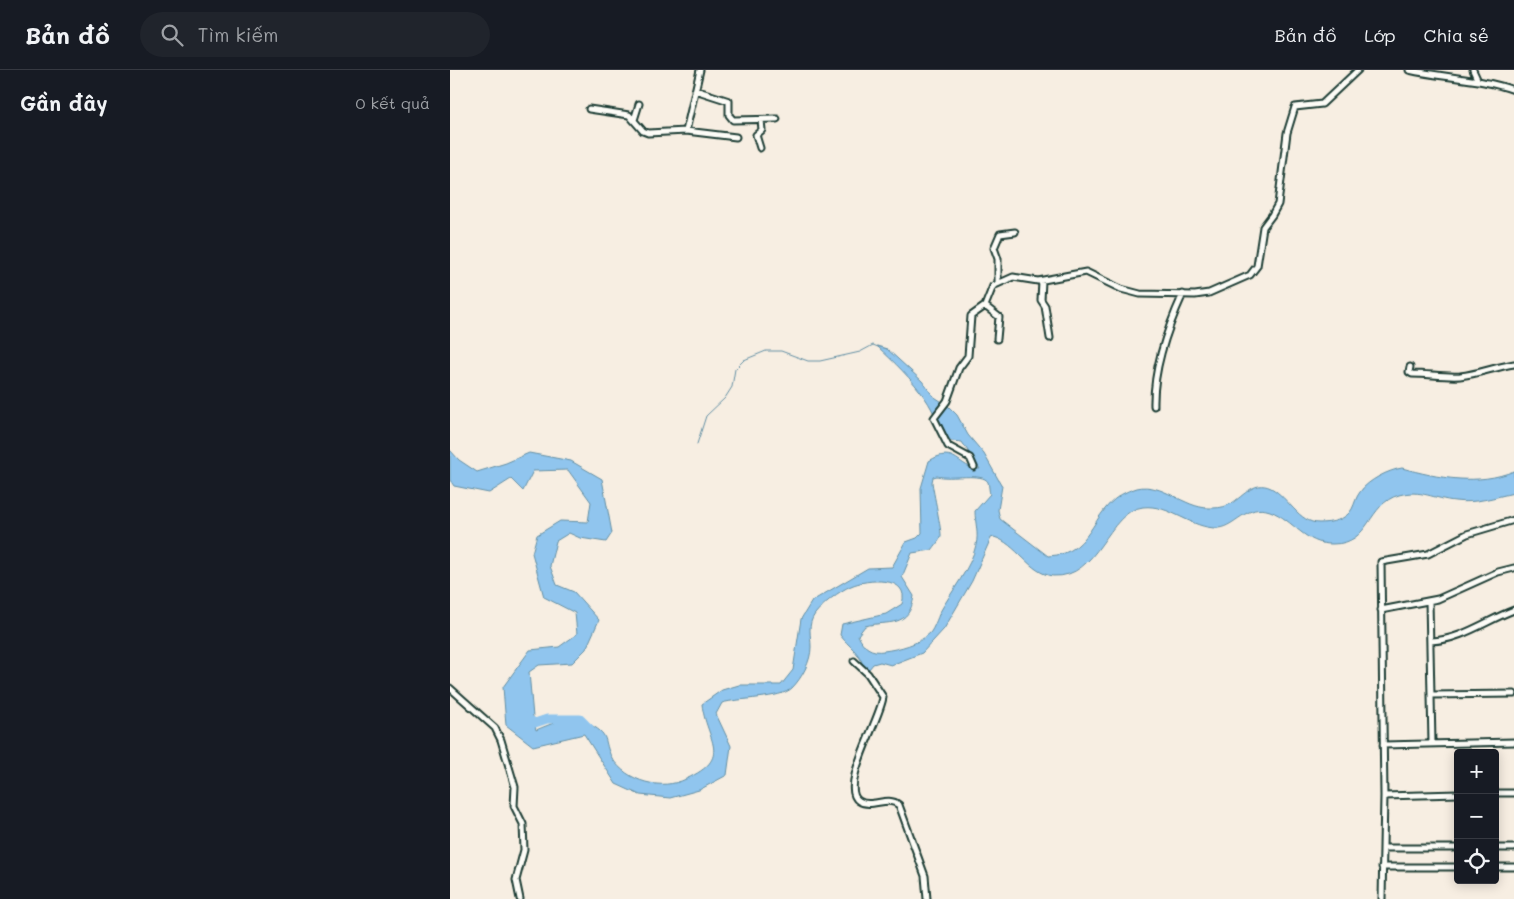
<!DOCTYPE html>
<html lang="vi">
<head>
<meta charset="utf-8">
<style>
	:root { --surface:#171b24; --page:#20242c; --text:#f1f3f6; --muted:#9ea1a6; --line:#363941 }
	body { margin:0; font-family:Mali,sans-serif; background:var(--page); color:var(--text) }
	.controls { position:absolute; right:15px; bottom:15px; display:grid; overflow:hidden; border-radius:5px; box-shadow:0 2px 12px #0003 }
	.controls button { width:45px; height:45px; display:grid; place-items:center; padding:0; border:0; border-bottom:1px solid var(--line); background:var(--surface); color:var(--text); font:25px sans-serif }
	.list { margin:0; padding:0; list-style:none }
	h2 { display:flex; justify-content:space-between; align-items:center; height:65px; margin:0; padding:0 20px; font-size:21px }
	h2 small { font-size:16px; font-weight:400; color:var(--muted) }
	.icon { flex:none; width:28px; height:28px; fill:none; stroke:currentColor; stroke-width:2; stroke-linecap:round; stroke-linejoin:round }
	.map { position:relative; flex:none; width:1064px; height:829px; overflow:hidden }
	header { display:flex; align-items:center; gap:30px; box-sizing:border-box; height:70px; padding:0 25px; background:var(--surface); border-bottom:1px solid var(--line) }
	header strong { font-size:24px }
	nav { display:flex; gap:28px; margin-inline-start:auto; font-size:18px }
	.search { width:350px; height:45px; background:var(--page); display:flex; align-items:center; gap:12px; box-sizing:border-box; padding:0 18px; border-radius:28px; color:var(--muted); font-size:19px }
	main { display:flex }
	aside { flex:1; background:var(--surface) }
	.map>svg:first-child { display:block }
</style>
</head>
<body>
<header>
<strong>Bản đồ</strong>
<div class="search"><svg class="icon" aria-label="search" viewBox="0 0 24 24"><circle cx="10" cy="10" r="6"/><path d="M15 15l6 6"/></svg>Tìm kiếm</div>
<nav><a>Bản đồ</a><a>Lớp</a><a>Chia sẻ</a></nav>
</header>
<main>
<aside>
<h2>Gần đây<small>0 kết quả</small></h2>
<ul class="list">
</ul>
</aside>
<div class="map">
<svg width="1064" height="829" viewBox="0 0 1064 829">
	<rect width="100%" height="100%" fill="#f7eee2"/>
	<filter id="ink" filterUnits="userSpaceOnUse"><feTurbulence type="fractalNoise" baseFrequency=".02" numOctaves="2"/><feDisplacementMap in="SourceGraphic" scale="10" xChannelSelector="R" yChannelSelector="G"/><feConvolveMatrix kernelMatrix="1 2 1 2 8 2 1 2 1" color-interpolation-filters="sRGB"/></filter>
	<g filter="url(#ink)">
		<path fill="#90c5ee" stroke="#638fa4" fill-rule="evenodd" d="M427,276L437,279L472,311L483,326L497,335L507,345L518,365L534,384L552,416L548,440L550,449L598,486C649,484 638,431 687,418C712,412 734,438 759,438C765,438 772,438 778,435C792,429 803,409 821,418C838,427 849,453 869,453C881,453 896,450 902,439C905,433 906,427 910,422C918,410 939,400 952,398C988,408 1028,416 1064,401V423C1044,427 1026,434 1005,431C984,429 971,419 949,425C917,434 921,474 883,474C855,475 844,450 820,441C797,433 785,457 768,458C741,459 720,434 693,437C657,441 649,509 603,506C580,504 566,473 544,467L541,468L522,511L494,559L472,583L441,595L430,592L423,594L419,599L413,596C410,582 398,576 390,565L392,554L436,544L452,534C461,505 416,509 401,516C389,521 373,534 365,544C357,555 361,565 361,577C361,591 352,608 342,618C331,629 288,628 272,633L266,644L281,676L277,705L249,720L220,728L190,725L166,714L134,664L83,676L56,655L53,617L80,580L109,577L127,564L125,543L94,527L82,483L87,465L110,451L138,452L141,432L118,400L83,401L73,421L61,409L39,423L4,416L0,410V380L9,390L27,402L56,393L79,383L121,391L152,409L162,463L156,472L130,468L119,463L106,471L100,496L107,515L124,522L149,550L136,579L122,593L89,595L79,602L83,647L86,660C101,654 122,644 137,653C162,665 152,670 162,688C177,712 212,721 236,709C284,687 256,671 252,634L272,620L289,615H331L343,600L351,549L362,531L418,498L442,497L456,472L467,468L472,463L471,418L479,391C506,374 508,399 530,399L512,372L501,371C489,359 485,342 475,328C462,309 444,292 427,276ZM487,406C500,410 533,402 538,412C539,415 539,421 540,424L525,441C525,453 529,463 526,475C521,498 501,522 490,542C487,549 484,558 480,563C469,574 449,579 434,581C421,583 413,577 408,565L415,556C439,550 459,559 464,526L452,507L462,483L482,480C485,476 489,471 491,467C492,461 483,421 482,412L483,407Z"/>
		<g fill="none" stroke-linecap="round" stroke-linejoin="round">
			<path stroke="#638fa4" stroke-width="1" d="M247,374L256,346L275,328L282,317L285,299L294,290L316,281H331L358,291H370L410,282L423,275L428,277"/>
			<path stroke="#90c5ee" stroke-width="9" d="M74,647L85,653L97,649H130L140,659"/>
			<defs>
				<path id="minor" d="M959,0C994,8 1030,8 1064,20
					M1023,0L1028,11
					M245,20L279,31V45L283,50L327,49
					M139,39L179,45L193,61L198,63L236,61L286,67
					M184,50L189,34
					M236,61L250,0
					M310,78L306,65L312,60L311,50
					M592,211L591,230L595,236L600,268
					M548,212V189L544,178L550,164L565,162
					M535,236L549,247L547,269
					M960,297L959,302L962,304C978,304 994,307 1010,306C1029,304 1045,297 1064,294
					M704,336C703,298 717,259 733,224
					M524,397L520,388L498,376L484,348L497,331L509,298L518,286L521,246L535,236L543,216L563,207L588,211L636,202L671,219L690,224L745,225L759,223L800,205L807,196L813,157L822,145L828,134L837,63L845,37L872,34L908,0
					M979,531L982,673
					M931,540L988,529L1048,502L1064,498
					M981,571C1011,570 1037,550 1064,540
					M404,591L418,604L433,627C431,648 388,718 409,731C422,739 437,725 449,735L475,806L477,829
					M0,618L45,658L51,670L65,717L64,736L73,754L74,780L66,810L70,829
					M981,625L1064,624
					M933,675L1064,672
					M1045,723H1064
					M934,726L1008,724
					M934,778H1008
					M1045,778H1064
					M932,797H1008
					M1045,797H1064
					M932,829L934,726L931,492L978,484L1017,464L1064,450"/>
			</defs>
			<use href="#minor" stroke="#1f3d34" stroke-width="9"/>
			<use href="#minor" stroke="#fdfcf7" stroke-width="5"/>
		</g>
	</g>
</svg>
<div class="controls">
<button>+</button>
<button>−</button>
<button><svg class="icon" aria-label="locate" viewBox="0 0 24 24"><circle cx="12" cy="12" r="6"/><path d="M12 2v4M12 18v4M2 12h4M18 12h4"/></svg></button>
</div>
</div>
</main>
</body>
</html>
